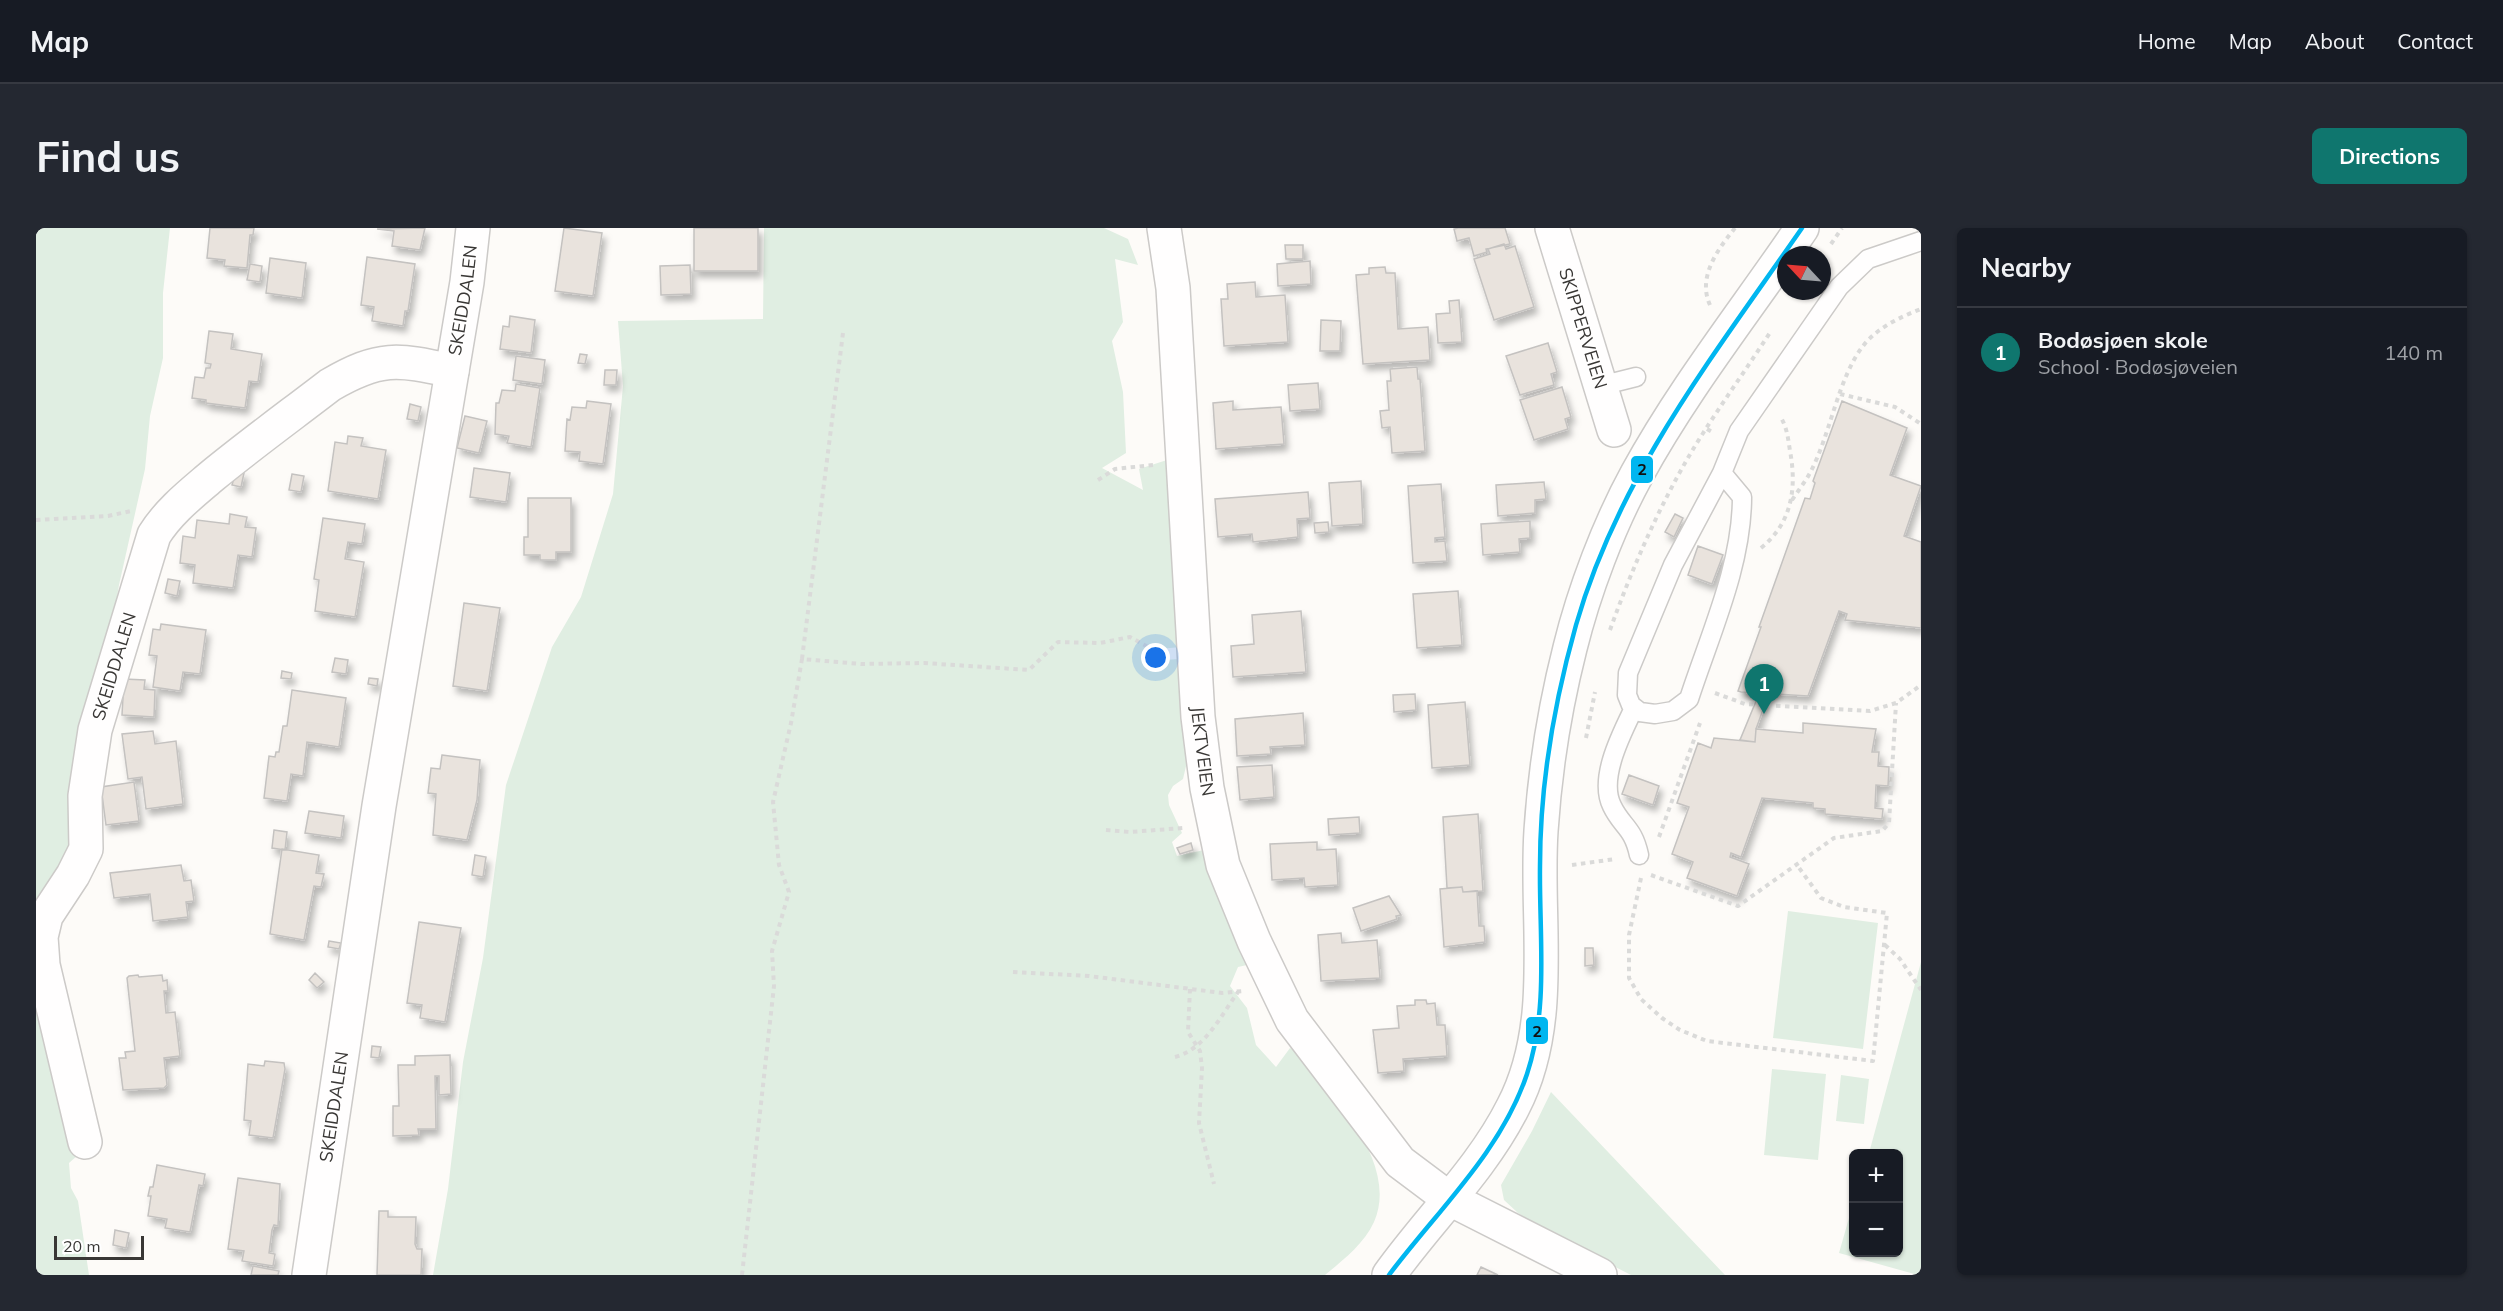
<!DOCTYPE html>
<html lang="en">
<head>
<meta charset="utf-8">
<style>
	:root { --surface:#171b24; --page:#242831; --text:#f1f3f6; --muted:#9ea1a6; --line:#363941; --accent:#0f766e }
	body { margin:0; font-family:Mulish,sans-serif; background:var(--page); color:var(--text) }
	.controls { position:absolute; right:18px; bottom:18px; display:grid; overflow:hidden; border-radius:9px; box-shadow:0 2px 4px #0004 }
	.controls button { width:54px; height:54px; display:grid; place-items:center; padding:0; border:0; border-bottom:2px solid var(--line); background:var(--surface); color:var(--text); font:30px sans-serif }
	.compass { position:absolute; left:1741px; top:18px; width:54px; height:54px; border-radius:50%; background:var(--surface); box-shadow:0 2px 4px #0004; rotate:296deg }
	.scale { position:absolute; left:18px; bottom:15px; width:90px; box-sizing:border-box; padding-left:6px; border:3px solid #393735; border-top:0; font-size:16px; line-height:21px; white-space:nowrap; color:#393735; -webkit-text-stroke:4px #fff; paint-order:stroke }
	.you { position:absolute; left:1120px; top:430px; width:21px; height:21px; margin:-15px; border:4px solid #fff; border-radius:50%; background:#1a73e8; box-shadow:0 0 0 9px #1a73e833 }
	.badge { display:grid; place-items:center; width:39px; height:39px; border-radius:50%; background:var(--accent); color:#fff; font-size:20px; font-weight:700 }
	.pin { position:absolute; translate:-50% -50px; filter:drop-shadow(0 2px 3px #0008) }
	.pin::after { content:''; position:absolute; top:32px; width:21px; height:18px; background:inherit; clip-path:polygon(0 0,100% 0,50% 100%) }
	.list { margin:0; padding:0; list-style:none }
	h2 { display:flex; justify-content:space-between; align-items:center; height:78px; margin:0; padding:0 24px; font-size:26px }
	h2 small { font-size:20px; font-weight:400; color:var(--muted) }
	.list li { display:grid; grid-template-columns:39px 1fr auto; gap:18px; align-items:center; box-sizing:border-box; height:90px; padding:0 24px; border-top:2px solid var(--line) }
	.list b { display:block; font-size:22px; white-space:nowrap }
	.list p { margin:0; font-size:20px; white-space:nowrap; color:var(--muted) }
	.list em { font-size:20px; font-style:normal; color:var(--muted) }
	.map { position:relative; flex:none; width:1885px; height:1047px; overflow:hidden; border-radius:9px }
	header { display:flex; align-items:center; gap:36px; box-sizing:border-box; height:84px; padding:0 30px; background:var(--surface); border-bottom:2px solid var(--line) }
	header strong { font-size:28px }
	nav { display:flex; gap:33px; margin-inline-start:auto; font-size:21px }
	.intro { display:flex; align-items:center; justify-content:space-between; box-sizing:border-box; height:144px; padding:0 36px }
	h1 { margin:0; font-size:42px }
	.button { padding:15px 27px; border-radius:9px; background:var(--accent); color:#fff; font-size:21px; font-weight:700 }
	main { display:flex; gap:36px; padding:0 36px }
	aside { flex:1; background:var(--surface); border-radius:9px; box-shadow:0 2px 4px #0004 }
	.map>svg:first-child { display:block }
</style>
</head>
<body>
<header>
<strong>Map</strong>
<nav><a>Home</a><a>Map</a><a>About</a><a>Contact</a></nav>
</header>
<div class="intro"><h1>Find us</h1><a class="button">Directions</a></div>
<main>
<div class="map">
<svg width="1885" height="1047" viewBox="0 0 1885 1047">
	<defs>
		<filter id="shadow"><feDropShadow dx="3.5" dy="6" stdDeviation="3" flood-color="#0004"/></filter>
	</defs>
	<rect width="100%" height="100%" fill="#fdfbf8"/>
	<path fill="#e0eee2" d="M0,0H134L127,65V130L114,188L109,241L83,357L39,618L0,715Z
		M728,0H1068L1092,11L1102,37L1079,31L1087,94L1076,113L1087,164L1090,225L1066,240L1107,262L1103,241L1131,232L1146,419L1109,422L1116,433L1142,431L1145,495L1151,534L1147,551L1137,558L1132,567L1133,577L1146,605L1136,614L1141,628L1168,622L1208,724L1211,737L1202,739L1194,758L1211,780L1220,817L1240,839L1254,820L1269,828C1300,872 1363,937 1338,994C1328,1016 1307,1032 1289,1047H397L412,961L427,834L447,730L470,557L516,419L545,369L577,266L587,158L582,93L727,91Z
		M1752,683L1842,695L1827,821L1737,810Z
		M0,734L42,927L33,935L35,960L42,973L53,1047H0Z
		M1885,734V1047H1882L1803,1025L1817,976L1818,1024H1862V926L1833,925Z
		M1736,841L1790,846L1782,932L1728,927Z
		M1805,847L1833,851L1828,896L1800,893Z
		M1515,864L1689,1047H1595L1509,1003L1482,985L1468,972L1465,957L1496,903Z"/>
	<path fill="#e9e3dd" stroke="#c4c2c0" stroke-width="1.5" filter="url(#shadow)" d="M174,0H218L217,7H214L211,40L188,38L189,32L171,30Z
		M389,0L384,22L356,18L358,3L341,1Z
		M528,0L566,5L557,68L519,63Z
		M658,0H722V43H658Z
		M1422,0H1469L1474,16L1450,21L1451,24L1438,28L1433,10L1421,13L1418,1Z
		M1468,16L1470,21L1479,18L1498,79L1458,92L1438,31L1454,26L1452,21Z
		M1249,17H1267V31H1250Z
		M331,29L379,36L372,83H369L367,98L336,93L338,79L325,77Z
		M234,30L270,35L266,70L230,65Z
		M1274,33L1275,56L1242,58L1241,36Z
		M214,36L226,38L224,54L211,52Z
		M654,37L655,66L625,67L624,38Z
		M1349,39L1350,45H1359L1362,101L1392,99L1394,132L1327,136L1320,47L1333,46V40Z
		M1219,54L1220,69L1249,67L1252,114L1188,118L1185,71H1192L1191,56Z
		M1423,72L1426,114L1402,115L1400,86L1414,85L1413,73Z
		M474,88L499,92L495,125L464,121L467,98L473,99Z
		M1285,92L1305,93L1304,123H1284Z
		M173,103L197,106L195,121L226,126L222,154L213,153L209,180L170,175V172L156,170L159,149L168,150L170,140H174L175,136L169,135Z
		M1512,115L1521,144L1515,146L1518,157L1484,167L1470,128Z
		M544,126L551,127L549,136L542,135Z
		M480,128L509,132L506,156L477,152Z
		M1381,139L1382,151H1384L1389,223L1356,225L1354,199L1346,200L1344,183L1353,182L1351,153H1355L1354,141Z
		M569,142H581L580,157H568Z
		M1282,155L1284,181L1254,183L1252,157Z
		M480,156L504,160L495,219L471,215L473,208L459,206L460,175H463L466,162L479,163Z
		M1526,159L1535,189L1529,191L1532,201L1498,212L1484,172Z
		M551,173L575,176L567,236L543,233L544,224L529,223L531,191L534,192L536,179L550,180Z
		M1197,173V182L1245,179L1248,216L1180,221L1177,175Z
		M1806,173L1871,200L1854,247L1885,258L1868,308L1885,314V400L1809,392L1811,386L1803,383L1772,468L1705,464L1702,463L1725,399H1723L1769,270L1774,271L1779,255L1777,253Z
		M374,176L385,179L382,193L371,191Z
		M429,188L451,193L443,225L421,220Z
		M312,208L327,210L325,218L350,222L342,271L292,263L299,214L311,216Z
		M438,240L474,245L470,274L434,269Z
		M200,243L208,245L205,259L196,257Z
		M256,246L268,248L265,264L253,262Z
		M1325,253L1327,296L1296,298L1293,255Z
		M1508,254L1510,271L1499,272V285L1462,288L1460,257Z
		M1405,256L1409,309L1399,310V314L1409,313L1411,333L1377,335L1372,258Z
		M1272,264L1274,290L1261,291L1262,309L1217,314L1216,306L1182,309L1179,271Z
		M492,270H535V324H520V332H504V327H488V309H492Z
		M194,286L211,289L209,299L220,300L216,329L202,327L197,360L157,355L159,337L144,335L147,308L159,310L161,292L193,296Z
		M1639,286L1647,290L1638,309L1629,304Z
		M287,290L329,296L326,316L312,314L309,331L328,334L319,389L279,383L283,352L278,351Z
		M1494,293V310L1483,311L1484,324L1447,327L1445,296Z
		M1292,294L1293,304L1279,305L1278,295Z
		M1662,318L1687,327L1676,356L1652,347Z
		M132,351L144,353L141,368L129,365Z
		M1422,363L1426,417L1381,420L1377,366Z
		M428,375L464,380L451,463L417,458Z
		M1265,383L1270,444L1197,449L1195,418L1218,416L1216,387Z
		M125,396L170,402L164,446L147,444L144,463L117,459L121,428L113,427L117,401L124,402Z
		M299,430L312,432L310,446L296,444Z
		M246,443L256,445L255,451L245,450Z
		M333,450L342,451L341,458L332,456Z
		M88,451L109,452L108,461L119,462L118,489L86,487Z
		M256,462L310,470L303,519L271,514L267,548L255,546L251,573L228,570L233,528L239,529L240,524H243L247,498H251Z
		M1733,465L1720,501L1719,514L1704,512L1723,466Z
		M1379,466L1380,482L1358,484L1357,467Z
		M1429,474L1434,537L1396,540L1392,477Z
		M1267,485L1269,517L1234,519L1235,526L1201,528L1199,491Z
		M1767,495L1840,501L1836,524H1843L1842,538L1853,539L1852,558L1840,557L1839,580L1847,581L1846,591L1789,586V581L1777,580V575L1726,570L1705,629L1695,625L1694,629L1713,636L1701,668L1651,650L1657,634L1636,626L1653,579L1641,575L1662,515L1675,520L1678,510L1719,514L1720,501L1767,505Z
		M117,503L119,516L140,513L147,576L110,581L106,549L92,551L86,506Z
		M406,527L444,532L441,572L431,612L397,607L400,566L392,565L395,540L404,541Z
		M1236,537L1238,569L1204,572L1201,539Z
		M1593,547L1623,558L1617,577L1586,566Z
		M98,554L103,593L70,597L65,559Z
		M273,583L308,588L305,610L269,605Z
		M1442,586L1447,663L1427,664L1426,659L1411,660L1407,589Z
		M1323,589L1324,605L1293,607L1292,591Z
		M238,602L251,604L249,622L236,620Z
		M1281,614V622L1300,621L1302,657L1269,659L1268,650L1236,652L1234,616Z
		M1155,615L1157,622L1144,626L1141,620Z
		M246,621L283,627L280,645L288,646L285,659L278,658L268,712L234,706Z
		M439,627L450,629L447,649L436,647Z
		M145,637L148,653L155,652L158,673L150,674L152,689L117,693L114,666L78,670L74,645Z
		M1426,659L1427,664L1441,663L1443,698H1448L1449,714L1408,719L1404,661Z
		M1353,668L1365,687L1360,688L1361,691L1325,703L1317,680Z
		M383,694L425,700L409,794L384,790L386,777L371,775Z
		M1305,705L1306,715L1341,712L1344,750L1285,753L1282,707Z
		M293,713L305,715L303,721L292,719Z
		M1549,720H1557L1558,737L1549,738Z
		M279,745L288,754L281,760L273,752Z
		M102,747L103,749L126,747L127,753L131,752L132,763H128L130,785L139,784L144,828L128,830L131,857L128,860L87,862L83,830H90L89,824L99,823L91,750L93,748Z
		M1379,772H1390L1391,776L1399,775L1401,797H1409L1411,828L1367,831L1368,843L1342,845L1337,802L1363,800L1361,778L1379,777Z
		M336,818L345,819L343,830L335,829Z
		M414,827L415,866L403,867V848H399L400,901H382L383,907L357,908V878H363L362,837H379V828Z
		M229,833L248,835L249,841L237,910L213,907L215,893L208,892L212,836L228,838Z
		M121,937L169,946L167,958L163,957L154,1004L129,1000L131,991L112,988L115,968H112L114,959H117Z
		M202,950L244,956L242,998L238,997L236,1002L233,1025L239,1026L237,1038L206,1033L208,1023L192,1021Z
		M343,983H352V989H380L379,1016L381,1021H386L385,1047H341Z
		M79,1002L93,1005L90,1020L77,1017Z
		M217,1038L243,1043L242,1047H215Z
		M1445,1039L1462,1047H1441Z"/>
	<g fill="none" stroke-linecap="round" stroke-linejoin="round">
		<defs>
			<path id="service" d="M1564,158L1600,149
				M1686,245L1706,269C1706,338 1674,406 1653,471L1637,483L1619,486L1604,484L1595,477L1591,467L1592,445L1637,337L1686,245L1703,203L1803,59L1832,31L1885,13
				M1598,480C1586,505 1562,550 1576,578C1586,599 1597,599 1603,627"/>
			<g id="minor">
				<path id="s1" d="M1128,0L1137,60L1162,489L1171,560L1187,637L1218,713L1256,792L1364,934L1412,970L1564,1047"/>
				<path id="s2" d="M1516,0L1578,202"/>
				<path id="s3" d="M49,914L7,737L5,709L10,688L37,647L50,621L49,568L59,502L118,307C133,283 155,266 176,248C215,216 255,187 294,157C344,128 361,131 416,143"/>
				<path id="s4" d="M273,1047L343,578L431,54L437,0"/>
			</g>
			<path id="tertiary" d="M1353,1047C1393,991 1446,941 1477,879C1521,795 1499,693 1505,603C1509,542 1519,479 1534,420C1548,363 1573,297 1601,246C1648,160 1711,81 1766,0"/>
		</defs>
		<use href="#service" stroke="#cccac8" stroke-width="21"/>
		<use href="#minor" stroke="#cccac8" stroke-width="36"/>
		<use href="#tertiary" stroke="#cccac8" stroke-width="36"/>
		<path stroke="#dadad9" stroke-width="4" stroke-dasharray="4.5 4.5" stroke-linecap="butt" d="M1795,16L1806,0
			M1674,77C1661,49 1682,21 1699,0
			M1804,166L1859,179L1885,196
			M1671,201L1678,205
			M1062,252L1079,241L1117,237
			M1756,272C1762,263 1769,254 1774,245C1794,208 1802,150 1827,118C1841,100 1864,89 1885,81
			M0,292L72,288L95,283
			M1725,320C1756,295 1761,260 1754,223C1752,210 1751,199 1744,188
			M1574,402C1597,338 1624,276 1659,218C1683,179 1710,142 1735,103
			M766,431L807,105
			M1679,465L1709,476L1834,483L1860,475L1885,457
			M1550,510L1559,464
			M1070,602L1094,604L1147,600
			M1623,609L1664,495
			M1536,637L1579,631
			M1615,647L1702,678L1798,610L1846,603L1853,595L1860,475
			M1605,650L1593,707V750L1605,771L1626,790L1644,802L1671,813L1837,833L1851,685L1808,679L1785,670L1761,637
			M1849,717L1864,731L1885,762
			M977,744L1053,748L1186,765L1207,763
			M1154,761L1152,804L1164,823L1166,840L1163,895L1178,956
			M1139,829C1169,821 1184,789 1202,764
			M706,1047L738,758L736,723L753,664L743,637L737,574L755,495L766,431L825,436L888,435L993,442L1022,414L1064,415L1094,409L1123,425H1127"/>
		<use href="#service" stroke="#fffefe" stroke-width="18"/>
		<use href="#minor" stroke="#fffefe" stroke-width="33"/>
		<use href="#tertiary" stroke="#fffefe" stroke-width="33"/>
		<defs>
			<path id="bus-1" d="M1353,1047C1401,983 1465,924 1491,846C1513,780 1503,707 1504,638C1504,558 1518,475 1540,397C1583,247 1678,127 1766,0"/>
		</defs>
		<use href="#bus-1" stroke="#fff" stroke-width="9"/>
		<use href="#bus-1" stroke="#00b6f0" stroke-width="4.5"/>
	</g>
	<g text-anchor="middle" stroke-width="4.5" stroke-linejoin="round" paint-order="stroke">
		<g font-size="18" fill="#393735" stroke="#fff">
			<text dy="6" stroke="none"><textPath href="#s4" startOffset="987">SKEIDDALEN</textPath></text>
			<text dy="6" stroke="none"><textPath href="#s2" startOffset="105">SKIPPERVEIEN</textPath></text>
			<text dy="6" stroke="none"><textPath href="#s3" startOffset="496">SKEIDDALEN</textPath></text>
			<text dy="6" stroke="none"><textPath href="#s1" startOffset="525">JEKTVEIEN</textPath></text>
			<text dy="6" stroke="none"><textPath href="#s4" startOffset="170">SKEIDDALEN</textPath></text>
		</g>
	</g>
	<g stroke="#fff" stroke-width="2">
		<rect x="1594" y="227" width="24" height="29" rx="6" fill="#00b6f0"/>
		<rect x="1489" y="788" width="24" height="29" rx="6" fill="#00b6f0"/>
	</g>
	<g font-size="16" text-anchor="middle" font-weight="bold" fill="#111">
		<text x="1606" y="247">2</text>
		<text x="1501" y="809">2</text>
	</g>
</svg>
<div class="controls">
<button>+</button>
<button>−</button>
</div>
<svg class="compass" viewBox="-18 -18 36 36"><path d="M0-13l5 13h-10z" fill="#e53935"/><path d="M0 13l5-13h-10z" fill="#9ea1a6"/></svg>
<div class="scale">20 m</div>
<div class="you"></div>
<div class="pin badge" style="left:1728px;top:486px">1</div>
</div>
<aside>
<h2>Nearby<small></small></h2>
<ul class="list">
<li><span class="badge">1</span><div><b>Bodøsjøen skole</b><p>School · Bodøsjøveien</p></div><em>140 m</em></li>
</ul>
</aside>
</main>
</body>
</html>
